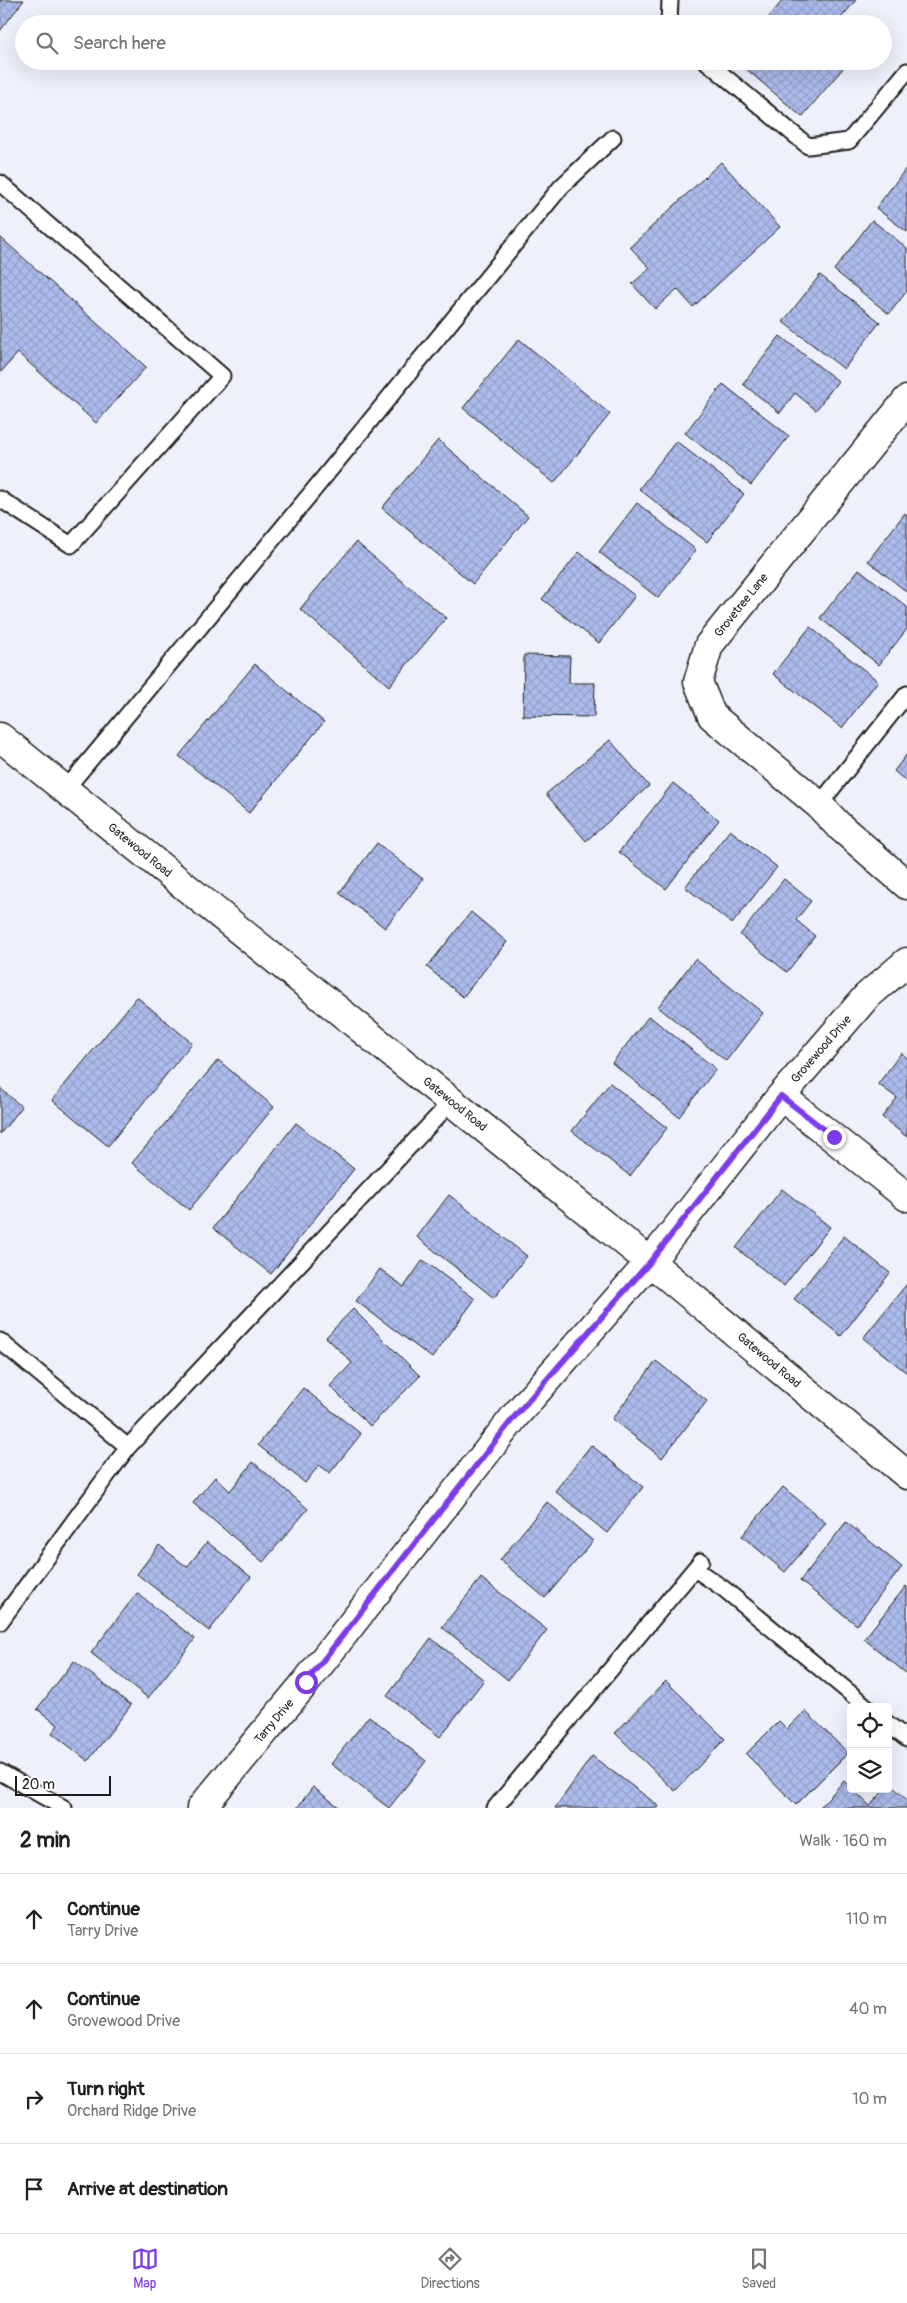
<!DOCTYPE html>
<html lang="en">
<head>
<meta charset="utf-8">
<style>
	:root { --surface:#fff; --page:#f2f2f2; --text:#202124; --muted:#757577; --line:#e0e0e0; --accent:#7c3aed }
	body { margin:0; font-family:Pangolin,sans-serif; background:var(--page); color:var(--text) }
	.controls { position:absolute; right:15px; bottom:15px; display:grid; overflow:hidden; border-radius:5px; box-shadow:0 5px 20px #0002 }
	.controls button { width:45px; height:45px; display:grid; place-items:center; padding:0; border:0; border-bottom:1px solid var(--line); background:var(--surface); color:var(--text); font:25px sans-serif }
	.scale { position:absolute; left:15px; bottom:12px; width:96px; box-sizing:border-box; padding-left:5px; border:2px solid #1c1c1c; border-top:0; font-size:14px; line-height:18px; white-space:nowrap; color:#1c1c1c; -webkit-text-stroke:4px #fff; paint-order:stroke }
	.stop { position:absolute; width:15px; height:15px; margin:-11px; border:4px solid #7c3aed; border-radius:50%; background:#fff }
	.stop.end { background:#7c3aed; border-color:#fff; box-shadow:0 1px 5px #0008 }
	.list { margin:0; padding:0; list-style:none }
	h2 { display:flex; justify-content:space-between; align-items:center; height:65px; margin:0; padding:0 20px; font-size:21px }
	h2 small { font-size:16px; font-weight:400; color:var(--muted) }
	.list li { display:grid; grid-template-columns:32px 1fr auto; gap:15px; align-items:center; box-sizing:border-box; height:90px; padding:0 20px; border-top:1px solid var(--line) }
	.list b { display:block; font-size:19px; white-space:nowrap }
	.list p { margin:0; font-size:16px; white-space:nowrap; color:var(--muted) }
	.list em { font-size:16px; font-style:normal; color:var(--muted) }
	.icon { flex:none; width:28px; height:28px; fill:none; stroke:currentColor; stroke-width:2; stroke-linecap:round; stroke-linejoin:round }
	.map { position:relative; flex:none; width:907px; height:1808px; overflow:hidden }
	.search { position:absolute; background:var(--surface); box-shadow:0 5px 20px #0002; left:15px; right:15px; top:15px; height:55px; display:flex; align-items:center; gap:12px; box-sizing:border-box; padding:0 18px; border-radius:28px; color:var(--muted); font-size:19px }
	.sheet { height:425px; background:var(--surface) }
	nav { display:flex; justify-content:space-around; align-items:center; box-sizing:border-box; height:70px; border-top:1px solid var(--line); background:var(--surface); font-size:14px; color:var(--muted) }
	nav a { display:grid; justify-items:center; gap:2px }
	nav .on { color:var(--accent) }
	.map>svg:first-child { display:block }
</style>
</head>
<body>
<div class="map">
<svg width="907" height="1808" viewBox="0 0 907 1808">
	<defs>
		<pattern id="building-cross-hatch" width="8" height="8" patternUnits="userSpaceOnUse" patternTransform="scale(1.25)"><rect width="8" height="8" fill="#abbbeb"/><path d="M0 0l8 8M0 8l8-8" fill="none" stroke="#93a0c9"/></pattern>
	</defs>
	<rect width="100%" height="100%" fill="#eef1fb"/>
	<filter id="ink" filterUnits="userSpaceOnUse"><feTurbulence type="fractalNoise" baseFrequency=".02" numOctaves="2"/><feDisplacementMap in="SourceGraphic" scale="10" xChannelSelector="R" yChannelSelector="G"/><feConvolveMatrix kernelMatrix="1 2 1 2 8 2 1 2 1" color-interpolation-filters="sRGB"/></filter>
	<g filter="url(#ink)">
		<path fill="url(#building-cross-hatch)" stroke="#1c1c1c" d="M0,0H24L0,31Z
			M783,0H856L836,24H763Z
			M737,61H849L802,117Z
			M721,162L780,227L693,307L677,289L655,309L632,284L650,268L630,247Z
			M907,167V232L876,208Z
			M872,220L907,248V291L889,314L834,270Z
			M0,237L146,367L96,423L18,353L0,373Z
			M820,275L880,322L844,369L783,322Z
			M780,336L838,381L816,410L795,393L780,413L743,384Z
			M519,339L610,414L554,483L463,408Z
			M723,384L789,436L751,485L685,433Z
			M438,440L528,516L473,584L382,508Z
			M676,441L744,494L707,542L639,489Z
			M637,503L696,550L658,598L599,552Z
			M905,513L907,515V592L868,561Z
			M356,542L446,618L389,686L300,609Z
			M579,552L635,596L599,643L542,599Z
			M859,569L907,607V629L879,665L820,618Z
			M810,627L878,681L842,728L773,674Z
			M524,655L570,656L569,683H595L594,717L523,716Z
			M255,664L324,722L249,813L179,756Z
			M610,740L649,786L586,841L546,794Z
			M907,754V782L894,771Z
			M673,783L719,820L666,889L619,852Z
			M730,830L777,867L732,924L685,887Z
			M377,843L423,879L385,928L339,893Z
			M784,879L811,901L796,920L815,936L787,972L740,935Z
			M471,912L507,942L463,997L427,967Z
			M695,959L763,1013L726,1061L658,1007Z
			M137,997L192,1043L108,1146L52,1100Z
			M649,1016L716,1069L679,1117L612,1063Z
			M901,1053L907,1058V1137L882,1117L897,1098L878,1084Z
			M218,1060L274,1107L189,1210L132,1163Z
			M610,1083L667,1128L630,1176L572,1131Z
			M0,1088L22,1107L0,1134Z
			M296,1123L354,1169L271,1274L213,1228Z
			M782,1189L830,1227L784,1286L736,1248Z
			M449,1195L527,1256L494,1298L417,1237Z
			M844,1236L890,1273L841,1336L794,1299Z
			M423,1260L475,1299L432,1358L356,1301L380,1269L404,1287Z
			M906,1285L907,1286V1373L863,1338Z
			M353,1309L420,1376L370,1426L330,1386L352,1363L326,1337Z
			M656,1361L707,1401L662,1458L612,1419Z
			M303,1388L361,1434L330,1473L319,1465L305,1483L258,1445Z
			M591,1445L643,1487L607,1533L555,1491Z
			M253,1462L308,1509L263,1562L193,1503L215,1477L230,1491Z
			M783,1487L826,1523L785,1572L742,1536Z
			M547,1502L593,1541L545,1598L500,1560Z
			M846,1522L902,1567L857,1625L800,1581Z
			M207,1542L251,1577L209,1631L137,1574L159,1545L187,1567Z
			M481,1578L547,1630L508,1680L442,1627Z
			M906,1586L907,1587V1674L864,1639Z
			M137,1593L195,1639L148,1698L91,1653Z
			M431,1638L484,1680L440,1737L387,1696Z
			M74,1661L131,1705L88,1761L52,1733L58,1725L37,1709Z
			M666,1681L725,1739L675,1791L615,1733Z
			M805,1711L848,1753L796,1805L746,1754L779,1721L787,1729Z
			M369,1716L426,1761L389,1808L331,1764Z
			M592,1756L659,1806L658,1808H555Z
			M844,1781L870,1806L885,1789H888L890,1784L907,1800V1808H819Z
			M313,1787L340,1808H297Z"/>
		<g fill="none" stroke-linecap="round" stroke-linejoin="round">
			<defs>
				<path id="lane" d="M669,24L670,0
					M706,61L808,146L849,141L907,71
					M0,183L222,376L71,545L0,499
					M65,790L312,492L561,187L613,138
					M819,805L907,694
					M0,1341L128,1447
					M695,1569L724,1589L867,1707
					M0,1622L128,1447L451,1102
					M888,1724L907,1739
					M0,1772L64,1808
					M495,1808L701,1561"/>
				<path id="street" d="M907,400L709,645L698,682L712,716L819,805L838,825L907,885
					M781,1096L907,1197
					M201,1808L306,1682L515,1416L650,1262L781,1096L866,997L907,962"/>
				<path id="secondary" d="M0,737L650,1262L907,1475"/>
			</defs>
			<use href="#lane" stroke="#1c1c1c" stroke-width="19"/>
			<use href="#street" stroke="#1c1c1c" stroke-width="31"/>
			<use href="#secondary" stroke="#1c1c1c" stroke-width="31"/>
			<use href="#lane" stroke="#fff" stroke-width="15"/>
			<use href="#street" stroke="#fff" stroke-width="28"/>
			<use href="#secondary" stroke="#fff" stroke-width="28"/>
		</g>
	</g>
	<g fill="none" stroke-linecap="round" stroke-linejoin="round" filter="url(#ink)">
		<path stroke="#7c3aed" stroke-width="6" d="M306,1682L515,1416L650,1262L781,1096L834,1137"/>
	</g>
	<g text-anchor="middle" stroke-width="5" stroke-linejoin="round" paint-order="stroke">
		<g font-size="12" fill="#1c1c1c" stroke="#fff">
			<text transform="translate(741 605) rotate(-51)" y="4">Grovetree Lane</text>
			<text transform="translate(140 850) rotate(39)" y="4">Gatewood Road</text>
			<text transform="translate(821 1049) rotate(-49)" y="4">Grovewood Drive</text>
			<text transform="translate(455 1104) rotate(39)" y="4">Gatewood Road</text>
			<text transform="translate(769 1360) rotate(40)" y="4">Gatewood Road</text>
			<text transform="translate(274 1721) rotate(-50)" y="4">Tarry Drive</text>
		</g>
	</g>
</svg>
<div class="controls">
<button><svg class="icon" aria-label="locate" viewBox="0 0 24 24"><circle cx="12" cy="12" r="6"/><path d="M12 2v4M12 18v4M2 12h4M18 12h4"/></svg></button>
<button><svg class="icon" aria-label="layers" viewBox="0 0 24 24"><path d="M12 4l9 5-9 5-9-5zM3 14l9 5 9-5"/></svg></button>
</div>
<div class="scale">20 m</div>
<div class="stop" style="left:306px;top:1682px"></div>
<div class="stop end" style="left:834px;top:1137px"></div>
<div class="search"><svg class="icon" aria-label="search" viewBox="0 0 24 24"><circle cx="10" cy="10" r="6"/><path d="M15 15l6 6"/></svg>Search here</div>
</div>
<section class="sheet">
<h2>2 min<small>Walk · 160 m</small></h2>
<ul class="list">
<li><svg class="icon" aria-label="ahead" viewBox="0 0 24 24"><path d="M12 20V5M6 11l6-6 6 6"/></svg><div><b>Continue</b><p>Tarry Drive</p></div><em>110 m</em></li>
<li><svg class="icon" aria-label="ahead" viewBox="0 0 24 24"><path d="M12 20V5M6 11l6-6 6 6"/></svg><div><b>Continue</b><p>Grovewood Drive</p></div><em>40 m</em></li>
<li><svg class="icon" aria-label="right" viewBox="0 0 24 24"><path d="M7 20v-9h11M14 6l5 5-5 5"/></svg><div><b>Turn right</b><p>Orchard Ridge Drive</p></div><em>10 m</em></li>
<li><svg class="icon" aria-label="arrive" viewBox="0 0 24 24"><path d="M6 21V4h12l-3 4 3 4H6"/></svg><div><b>Arrive at destination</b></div></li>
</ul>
</section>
<nav>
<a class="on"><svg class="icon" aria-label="map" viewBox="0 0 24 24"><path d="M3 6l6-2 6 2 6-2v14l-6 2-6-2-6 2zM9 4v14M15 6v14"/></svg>Map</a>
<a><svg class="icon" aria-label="directions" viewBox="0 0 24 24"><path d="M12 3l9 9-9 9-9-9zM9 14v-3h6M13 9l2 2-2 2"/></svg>Directions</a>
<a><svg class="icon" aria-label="saved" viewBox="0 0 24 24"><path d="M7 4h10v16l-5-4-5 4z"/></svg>Saved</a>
</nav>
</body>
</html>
